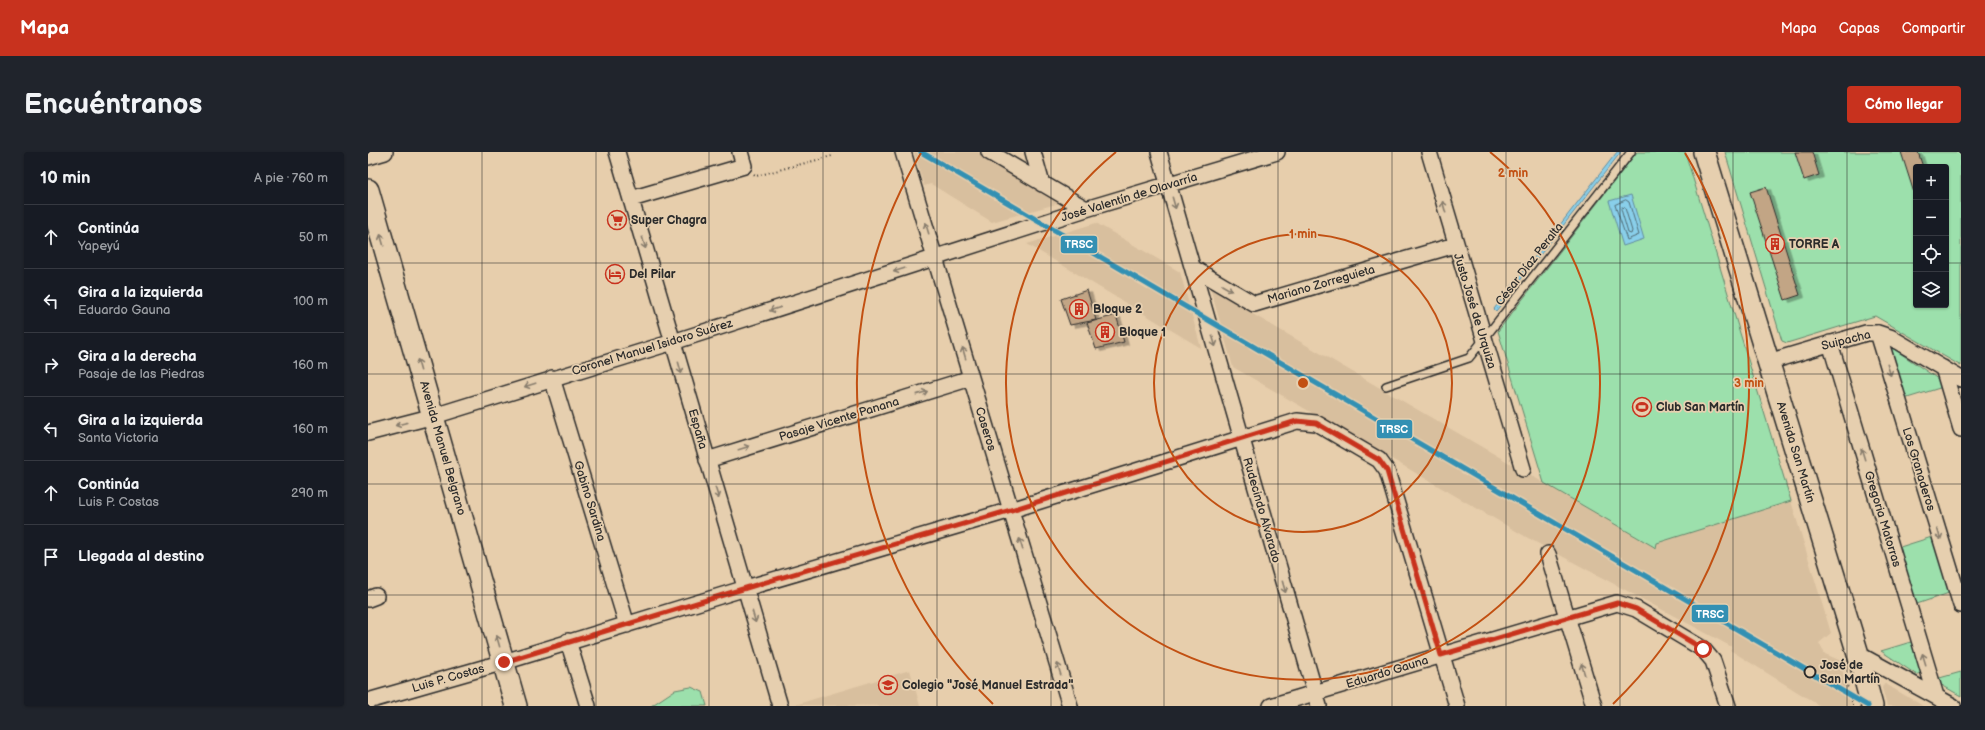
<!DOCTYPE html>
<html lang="es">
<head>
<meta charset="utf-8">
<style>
	:root { --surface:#171b24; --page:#20242c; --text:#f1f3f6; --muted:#9ea1a6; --line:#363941; --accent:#c8321e }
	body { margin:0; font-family:"Balsamiq Sans",sans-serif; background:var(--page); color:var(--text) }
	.controls { position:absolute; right:12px; top:12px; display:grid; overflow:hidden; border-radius:4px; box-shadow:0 1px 3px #0004 }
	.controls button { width:36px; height:36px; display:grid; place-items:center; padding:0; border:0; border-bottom:1px solid var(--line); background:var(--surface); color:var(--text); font:20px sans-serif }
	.stop { position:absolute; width:12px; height:12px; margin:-9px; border:3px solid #c8321e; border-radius:50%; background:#fff }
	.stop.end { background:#c8321e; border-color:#fff; box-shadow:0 1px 4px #0008 }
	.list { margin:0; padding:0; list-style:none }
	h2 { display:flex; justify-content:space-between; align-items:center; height:52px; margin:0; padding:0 16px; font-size:17px }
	h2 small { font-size:13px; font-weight:400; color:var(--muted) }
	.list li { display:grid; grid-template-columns:26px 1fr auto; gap:12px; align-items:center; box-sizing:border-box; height:64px; padding:0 16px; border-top:1px solid var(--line) }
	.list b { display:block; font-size:15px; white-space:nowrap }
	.list p { margin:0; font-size:13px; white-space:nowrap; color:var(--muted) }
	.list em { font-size:13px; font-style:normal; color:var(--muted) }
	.icon { flex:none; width:22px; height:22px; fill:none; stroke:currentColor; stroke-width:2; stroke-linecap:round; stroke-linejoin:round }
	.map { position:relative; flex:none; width:1593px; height:554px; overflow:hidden; border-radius:4px }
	header { display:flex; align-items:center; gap:24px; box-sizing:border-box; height:56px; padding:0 20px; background:var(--accent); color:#fff }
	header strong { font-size:19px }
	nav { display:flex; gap:22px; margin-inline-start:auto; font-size:14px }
	.intro { display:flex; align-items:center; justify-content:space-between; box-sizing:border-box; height:96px; padding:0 24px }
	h1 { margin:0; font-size:28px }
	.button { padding:10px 18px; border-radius:4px; background:var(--accent); color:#fff; font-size:14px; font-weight:700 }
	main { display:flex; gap:24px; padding:0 24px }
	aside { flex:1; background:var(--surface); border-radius:4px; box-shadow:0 1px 3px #0004 }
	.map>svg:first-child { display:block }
</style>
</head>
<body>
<header>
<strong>Mapa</strong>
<nav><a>Mapa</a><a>Capas</a><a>Compartir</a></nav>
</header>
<div class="intro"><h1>Encuéntranos</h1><a class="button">Cómo llegar</a></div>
<main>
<aside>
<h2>10 min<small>A pie · 760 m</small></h2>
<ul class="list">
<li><svg class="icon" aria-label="ahead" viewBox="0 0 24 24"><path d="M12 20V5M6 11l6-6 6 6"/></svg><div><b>Continúa</b><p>Yapeyú</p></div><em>50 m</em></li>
<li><svg class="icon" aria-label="left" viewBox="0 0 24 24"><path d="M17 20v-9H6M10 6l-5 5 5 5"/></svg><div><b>Gira a la izquierda</b><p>Eduardo Gauna</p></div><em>100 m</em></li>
<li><svg class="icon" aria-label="right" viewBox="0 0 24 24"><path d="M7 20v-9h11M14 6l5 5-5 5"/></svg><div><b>Gira a la derecha</b><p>Pasaje de las Piedras</p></div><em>160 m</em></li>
<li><svg class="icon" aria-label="left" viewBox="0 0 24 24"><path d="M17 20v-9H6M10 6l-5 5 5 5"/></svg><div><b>Gira a la izquierda</b><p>Santa Victoria</p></div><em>160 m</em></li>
<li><svg class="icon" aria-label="ahead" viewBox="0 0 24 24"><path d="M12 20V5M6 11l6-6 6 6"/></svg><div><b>Continúa</b><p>Luis P. Costas</p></div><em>290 m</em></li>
<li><svg class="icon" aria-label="arrive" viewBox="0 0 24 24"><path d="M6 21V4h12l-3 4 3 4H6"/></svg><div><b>Llegada al destino</b></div></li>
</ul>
</aside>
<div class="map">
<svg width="1593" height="554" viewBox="0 0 1593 554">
	<defs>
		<filter id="shadow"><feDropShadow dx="4.5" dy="2.5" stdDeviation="0" flood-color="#0004"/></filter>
	</defs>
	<rect width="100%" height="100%" fill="#e7ceac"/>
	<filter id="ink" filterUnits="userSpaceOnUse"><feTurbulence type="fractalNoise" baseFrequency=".025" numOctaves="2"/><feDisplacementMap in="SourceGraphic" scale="8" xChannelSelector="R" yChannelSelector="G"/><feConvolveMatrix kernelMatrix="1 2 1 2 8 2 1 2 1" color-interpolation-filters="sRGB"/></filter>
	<g filter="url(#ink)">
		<path fill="#d8bf9e" d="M546,0H611L695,50L624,70L563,32L556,34Z
			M728,71L812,120L833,196L659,92Z
			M842,135L888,164L1288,396L1289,391L1423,349L1463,481L1451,491L1457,502L1471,508L1485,554H1452L1362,498L1364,495L1160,386L865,215Z
			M542,518L552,554L427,553L446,547Z
			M1516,531L1555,554H1519L1514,536Z"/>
		<path fill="#9ce0ac" stroke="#64866c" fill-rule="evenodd" d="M1269,0H1317L1423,349L1289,391L1288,396L1176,331L1130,179Z
			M1357,0H1593V214L1507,164L1419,191L1414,189ZM1548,15H1578V153H1548Z
			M1523,195L1573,229L1575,235L1536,247L1520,197Z
			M1567,384L1584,440L1546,453L1529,396Z
			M1546,489L1555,519L1549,523L1513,499Z
			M1593,520V544L1570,531L1568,527Z
			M323,535L335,540L339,554H283L307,538Z"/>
		<path fill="#89cfea" stroke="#638d9e" d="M1249,0H1253L1128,159L1126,157Z
			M1263,43L1276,87L1255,94L1241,49Z"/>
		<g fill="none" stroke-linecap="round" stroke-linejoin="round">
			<path stroke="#516d77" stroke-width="1" d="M1258,48L1261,50L1271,83L1259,88L1247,53Z
				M1254,55L1257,56L1264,79L1263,82L1260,81L1253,57Z"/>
		</g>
		<path fill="#c2a585" stroke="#2b2b2b" filter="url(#shadow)" d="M1427,0H1444L1451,23L1436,28Z
			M1533,0H1550L1555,15H1548V47Z
			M1398,35L1432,143L1417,148L1382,40Z
			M719,138L728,168L702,173L693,147Z
			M748,163L756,190L728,197L719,171Z"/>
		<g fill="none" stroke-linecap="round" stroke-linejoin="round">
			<defs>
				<path id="lane" d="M1018,234L1101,206L1263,0"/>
				<path id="street" d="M249,0L412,554
					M535,0L702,554
					M621,0L718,57
					M665,0L674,32
					M791,0L951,554
					M1061,0L1155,317
					M0,5L17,0
					M263,47L376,14L372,0
					M825,116L886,152L1087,93
					M1510,181L1593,453
					M1462,191L1568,544
					M1400,210L1498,181H1510L1522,185L1593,227
					M1575,216L1593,277
					M184,226L259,473
					M0,281L66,264L305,190L718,57L909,0
					M339,308L603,226
					M1180,402L1226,554
					M0,447L8,444
					M200,489L220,554
					M1490,502L1585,554
					M0,549L136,510L378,436L643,358L929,269L948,271L1011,308L1019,319L1089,554
					M903,554L1249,451L1268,457L1335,497L1345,509L1360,554"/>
				<path id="secondary" d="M1336,0L1490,502L1504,554
					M0,38L148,554"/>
			</defs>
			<use href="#lane" stroke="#2b2b2b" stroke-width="10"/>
			<use href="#street" stroke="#2b2b2b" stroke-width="18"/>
			<use href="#secondary" stroke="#2b2b2b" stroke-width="24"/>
			<path stroke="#2b2b2b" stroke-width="2" stroke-dasharray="1 3" stroke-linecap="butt" d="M386,22L388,24L464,4
				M1469,528L1482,536
				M1484,554V547"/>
			<use href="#lane" stroke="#e6cfaf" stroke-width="7"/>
			<use href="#street" stroke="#e6cfaf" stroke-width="15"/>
			<use href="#secondary" stroke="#e6cfaf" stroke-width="21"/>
			<defs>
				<path id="rail-1" d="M553,0L1500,554"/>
			</defs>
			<use href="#rail-1" stroke="#e6cfaf" stroke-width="8"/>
			<use href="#rail-1" stroke="#3390b3" stroke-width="5"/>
		</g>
		<defs><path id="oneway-shaft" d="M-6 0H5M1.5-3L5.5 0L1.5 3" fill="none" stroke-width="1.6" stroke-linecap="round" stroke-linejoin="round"/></defs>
		<g stroke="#887d6d">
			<use href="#oneway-shaft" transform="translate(806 51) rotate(74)"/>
			<use href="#oneway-shaft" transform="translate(1076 55) rotate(-106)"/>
			<use href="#oneway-shaft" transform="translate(559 76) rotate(-107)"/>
			<use href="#oneway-shaft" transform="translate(14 88) rotate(-106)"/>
			<use href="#oneway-shaft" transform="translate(276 91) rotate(74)"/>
			<use href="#oneway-shaft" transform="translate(1021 112) rotate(-16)"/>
			<use href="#oneway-shaft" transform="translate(531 118) rotate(162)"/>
			<use href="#oneway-shaft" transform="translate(859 136) rotate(30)"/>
			<use href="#oneway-shaft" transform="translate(407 157) rotate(162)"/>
			<use href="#oneway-shaft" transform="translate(846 189) rotate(74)"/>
			<use href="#oneway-shaft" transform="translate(596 201) rotate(-106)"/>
			<use href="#oneway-shaft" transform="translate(51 213) rotate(-106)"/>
			<use href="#oneway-shaft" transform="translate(312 216) rotate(74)"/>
			<use href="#oneway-shaft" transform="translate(1521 218) rotate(73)"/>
			<use href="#oneway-shaft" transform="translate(162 233) rotate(162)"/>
			<use href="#oneway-shaft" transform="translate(554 241) rotate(-17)"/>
			<use href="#oneway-shaft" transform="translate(33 272) rotate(165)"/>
			<use href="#oneway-shaft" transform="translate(376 296) rotate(-17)"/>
			<use href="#oneway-shaft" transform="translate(1495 302) rotate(-107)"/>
			<use href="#oneway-shaft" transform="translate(349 341) rotate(73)"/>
			<use href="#oneway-shaft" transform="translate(1571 382) rotate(73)"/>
			<use href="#oneway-shaft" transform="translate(653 392) rotate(-107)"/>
			<use href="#oneway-shaft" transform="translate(916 435) rotate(74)"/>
			<use href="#oneway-shaft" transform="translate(386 465) rotate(74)"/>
			<use href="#oneway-shaft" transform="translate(130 489) rotate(-106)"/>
			<use href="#oneway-shaft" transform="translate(1556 507) rotate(-107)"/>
			<use href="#oneway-shaft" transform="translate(691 517) rotate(-107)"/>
			<use href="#oneway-shaft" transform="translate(1215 517) rotate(-107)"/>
		</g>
	</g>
	<g fill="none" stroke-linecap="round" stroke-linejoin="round" filter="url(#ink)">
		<path stroke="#c8321e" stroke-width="5" d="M136,510L378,436L643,358L929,269L948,271L1011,308L1019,319L1073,503L1249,451L1268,457L1335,497"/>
	</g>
	<path fill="none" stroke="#2b2b2b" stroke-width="1" stroke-opacity="0.55" d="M114,0V554M228,0V554M341,0V554M455,0V554M569,0V554M683,0V554M796,0V554M910,0V554M1024,0V554M1138,0V554M1252,0V554M1365,0V554M1479,0V554M0,111H1548M1578,111H1593M0,222H1593M0,332H1593M0,443H1593"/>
	<g fill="none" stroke="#c25012" stroke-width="2">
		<circle cx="935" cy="231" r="149"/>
		<path d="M1122 0A297 297 0 1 1 748 0"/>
		<path d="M625 552A446 446 0 0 1 553 1M1317 1A446 446 0 0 1 1245 552"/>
	</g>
	<defs>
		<symbol id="supermarket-ring" viewBox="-11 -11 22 22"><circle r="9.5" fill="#e6cfaf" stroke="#c8321e" stroke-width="1.5"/><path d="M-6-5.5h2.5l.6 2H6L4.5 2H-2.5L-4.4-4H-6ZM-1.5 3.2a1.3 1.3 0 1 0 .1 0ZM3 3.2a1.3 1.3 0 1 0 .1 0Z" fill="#c8321e"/></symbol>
		<symbol id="building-ring" viewBox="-11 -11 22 22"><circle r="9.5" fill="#e6cfaf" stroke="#c8321e" stroke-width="1.5"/><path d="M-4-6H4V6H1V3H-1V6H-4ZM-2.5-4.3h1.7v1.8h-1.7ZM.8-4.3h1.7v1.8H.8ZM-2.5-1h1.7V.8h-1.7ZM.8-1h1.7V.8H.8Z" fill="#c8321e"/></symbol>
		<symbol id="hotel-ring" viewBox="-11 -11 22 22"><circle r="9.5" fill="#e6cfaf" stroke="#c8321e" stroke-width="1.5"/><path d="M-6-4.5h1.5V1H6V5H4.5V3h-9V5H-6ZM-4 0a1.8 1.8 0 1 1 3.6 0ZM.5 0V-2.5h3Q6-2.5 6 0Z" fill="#c8321e"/></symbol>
		<symbol id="stadium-ring" viewBox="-11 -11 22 22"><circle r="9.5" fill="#e6cfaf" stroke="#c8321e" stroke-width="1.5"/><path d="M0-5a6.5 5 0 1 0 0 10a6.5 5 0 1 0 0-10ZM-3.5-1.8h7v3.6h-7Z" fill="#c8321e"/></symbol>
		<symbol id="school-ring" viewBox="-11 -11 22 22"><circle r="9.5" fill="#e6cfaf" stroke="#c8321e" stroke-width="1.5"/><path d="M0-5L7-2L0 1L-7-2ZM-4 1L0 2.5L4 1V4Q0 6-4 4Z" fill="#c8321e"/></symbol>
	</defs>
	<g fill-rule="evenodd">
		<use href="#supermarket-ring" x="238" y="57" width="22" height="22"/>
		<use href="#building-ring" x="1396" y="81" width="22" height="22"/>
		<use href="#hotel-ring" x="236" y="111" width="22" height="22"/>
		<use href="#building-ring" x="700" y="146" width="22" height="22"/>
		<use href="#building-ring" x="726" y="169" width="22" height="22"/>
		<use href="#stadium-ring" x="1263" y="244" width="22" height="22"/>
		<use href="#school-ring" x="509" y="522" width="22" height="22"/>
	</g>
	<circle fill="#e6cfaf" stroke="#2b2b2b" stroke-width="2" cx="1442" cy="520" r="5.5"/>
	<g text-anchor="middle" stroke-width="3.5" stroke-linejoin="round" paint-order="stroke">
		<g font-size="12" fill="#2b2b2b" stroke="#e6cfaf">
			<text transform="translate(761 45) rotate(-17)" y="4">José Valentín de Olavarría</text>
			<text transform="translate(1161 112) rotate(-52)" y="4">César Díaz Peralta</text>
			<text transform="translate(953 132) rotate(-16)" y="4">Mariano Zorreguieta</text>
			<text transform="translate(1107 159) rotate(73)" y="4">Justo José de Urquiza</text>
			<text transform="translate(1478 188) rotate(-14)" y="4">Suipacha</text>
			<text transform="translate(284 195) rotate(-17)" y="4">Coronel Manuel Isidoro Suárez</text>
			<text transform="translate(471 267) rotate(-17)" y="4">Pasaje Vicente Panana</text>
			<text transform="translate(330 277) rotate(74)" y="4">España</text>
			<text transform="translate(618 277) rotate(73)" y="4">Caseros</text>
			<text transform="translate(75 296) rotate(74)" y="4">Avenida Manuel Belgrano</text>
			<text transform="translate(1428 300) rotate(73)" y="4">Avenida San Martín</text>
			<text transform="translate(1551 317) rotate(73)" y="4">Los Granaderos</text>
			<text transform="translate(222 349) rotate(73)" y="4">Gabino Sardina</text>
			<text transform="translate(894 358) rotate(74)" y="4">Rudecindo Alvarado</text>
			<text transform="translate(1515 367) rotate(73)" y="4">Gregoria Matorras</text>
			<text transform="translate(1019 520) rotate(-17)" y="4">Eduardo Gauna</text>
			<text transform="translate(80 526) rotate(-16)" y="4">Luis P. Costas</text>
		</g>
		<g font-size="12" font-weight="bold" fill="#2b2b2b" stroke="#e6cfaf" text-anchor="start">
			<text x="263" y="72">Super Chagra</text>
			<text x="1421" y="96">TORRE A</text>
			<text x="261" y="126">Del Pilar</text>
			<text x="725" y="161">Bloque 2</text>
			<text x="751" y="184">Bloque 1</text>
			<text x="1288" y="259">Club San Martín</text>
			<text x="534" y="537">Colegio "José Manuel Estrada"</text>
		</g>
		<g font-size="12" font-weight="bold" fill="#2b2b2b" stroke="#e6cfaf" text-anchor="start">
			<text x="1452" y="517">José de<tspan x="1452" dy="14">San Martín</tspan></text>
		</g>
	</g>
	<circle cx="935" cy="231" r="6" fill="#c25012" stroke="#e6cfaf" stroke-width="2"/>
	<g font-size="12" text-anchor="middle" font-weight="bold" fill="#c25012" stroke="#e6cfaf" stroke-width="3.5" stroke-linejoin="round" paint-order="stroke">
		<text x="1145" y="25">2 min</text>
		<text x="935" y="86">1 min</text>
		<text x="1381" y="235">3 min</text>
	</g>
	<g stroke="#e6cfaf" stroke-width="1.5">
		<rect x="692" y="83" width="38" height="19" rx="4" fill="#3390b3"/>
		<rect x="1008" y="267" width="37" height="20" rx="4" fill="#3390b3"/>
		<rect x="1323" y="452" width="38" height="19" rx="4" fill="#3390b3"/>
	</g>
	<g font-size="11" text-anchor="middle" font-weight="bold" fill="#fff">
		<text x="711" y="96">TRSC</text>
		<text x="1026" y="281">TRSC</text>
		<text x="1342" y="466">TRSC</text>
	</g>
</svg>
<div class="controls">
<button>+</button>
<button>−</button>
<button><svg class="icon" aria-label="locate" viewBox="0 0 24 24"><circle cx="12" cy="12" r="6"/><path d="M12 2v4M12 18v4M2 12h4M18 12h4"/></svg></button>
<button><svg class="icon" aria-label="layers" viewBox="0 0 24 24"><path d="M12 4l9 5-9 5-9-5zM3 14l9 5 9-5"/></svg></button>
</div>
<div class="stop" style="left:1335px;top:497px"></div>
<div class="stop end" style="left:136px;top:510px"></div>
</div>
</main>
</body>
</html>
